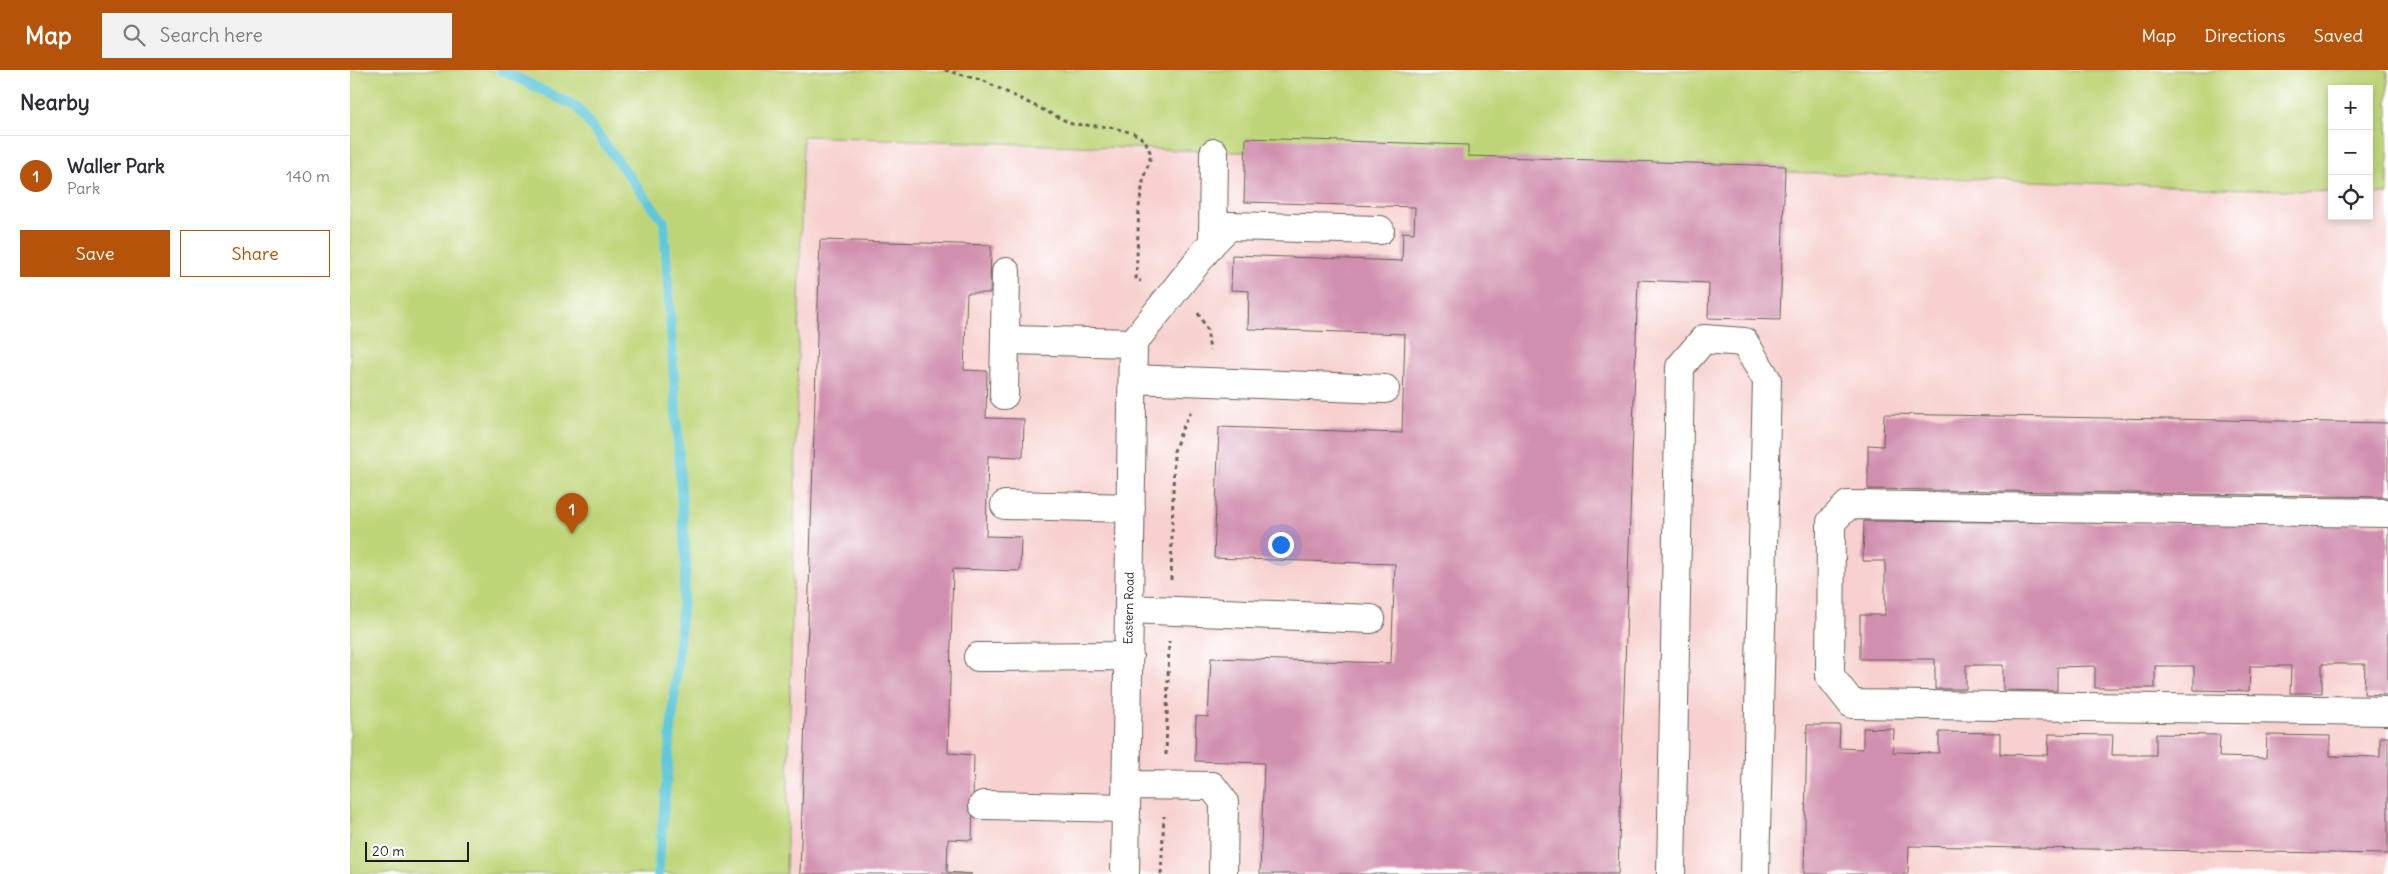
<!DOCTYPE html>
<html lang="en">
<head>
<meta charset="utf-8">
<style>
	:root { --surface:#fff; --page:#f2f2f3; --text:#2b2b33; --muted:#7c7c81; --line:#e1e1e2; --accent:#b45309 }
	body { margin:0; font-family:Delius,sans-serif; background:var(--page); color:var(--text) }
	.controls { position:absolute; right:15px; top:15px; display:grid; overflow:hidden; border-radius:0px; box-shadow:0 2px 8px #0003 }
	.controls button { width:45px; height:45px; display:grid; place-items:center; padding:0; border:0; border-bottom:1px solid var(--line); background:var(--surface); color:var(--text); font:25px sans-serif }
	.scale { position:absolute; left:15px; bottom:12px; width:104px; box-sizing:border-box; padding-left:5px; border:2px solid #1c1c1c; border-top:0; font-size:14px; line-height:18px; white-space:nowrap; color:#1c1c1c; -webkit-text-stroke:4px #fff; paint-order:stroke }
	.you { position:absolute; left:930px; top:474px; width:18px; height:18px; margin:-12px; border:4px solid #fff; border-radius:50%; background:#1a73e8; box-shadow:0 0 0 8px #1a73e833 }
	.badge { display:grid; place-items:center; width:32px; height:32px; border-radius:50%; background:var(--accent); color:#fff; font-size:16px; font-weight:700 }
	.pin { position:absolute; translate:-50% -41px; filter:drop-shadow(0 1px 2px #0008) }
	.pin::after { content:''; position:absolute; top:26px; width:18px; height:15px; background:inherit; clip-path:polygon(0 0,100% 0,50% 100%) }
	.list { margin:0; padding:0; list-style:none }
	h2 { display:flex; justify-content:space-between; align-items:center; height:65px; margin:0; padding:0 20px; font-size:21px }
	h2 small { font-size:16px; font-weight:400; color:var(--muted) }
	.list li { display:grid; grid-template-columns:32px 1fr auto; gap:15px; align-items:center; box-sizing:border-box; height:80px; padding:0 20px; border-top:1px solid var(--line) }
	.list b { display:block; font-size:19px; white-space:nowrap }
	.list p { margin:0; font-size:16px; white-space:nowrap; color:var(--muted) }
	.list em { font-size:16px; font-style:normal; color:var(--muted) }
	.actions { display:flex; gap:10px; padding:15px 20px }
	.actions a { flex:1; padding:11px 0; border:1px solid var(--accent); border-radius:0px; text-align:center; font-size:18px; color:var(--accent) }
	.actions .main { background:var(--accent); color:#fff }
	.icon { flex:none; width:28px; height:28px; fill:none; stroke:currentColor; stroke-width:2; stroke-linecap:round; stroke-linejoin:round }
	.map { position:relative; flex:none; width:2038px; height:804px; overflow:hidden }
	header { display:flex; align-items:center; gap:30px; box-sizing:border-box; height:70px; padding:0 25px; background:var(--accent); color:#fff }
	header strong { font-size:24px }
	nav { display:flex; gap:28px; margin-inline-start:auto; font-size:18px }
	.search { width:350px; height:45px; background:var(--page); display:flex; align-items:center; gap:12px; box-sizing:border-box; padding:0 18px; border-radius:0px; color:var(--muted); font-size:19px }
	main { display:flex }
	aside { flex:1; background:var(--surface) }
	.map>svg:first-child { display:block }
</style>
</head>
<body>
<header>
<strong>Map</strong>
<div class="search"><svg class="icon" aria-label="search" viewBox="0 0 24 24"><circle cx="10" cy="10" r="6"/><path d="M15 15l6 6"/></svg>Search here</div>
<nav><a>Map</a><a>Directions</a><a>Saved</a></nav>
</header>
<main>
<aside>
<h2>Nearby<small></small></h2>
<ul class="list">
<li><span class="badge">1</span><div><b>Waller Park</b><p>Park</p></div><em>140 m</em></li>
</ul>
<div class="actions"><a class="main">Save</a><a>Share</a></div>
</aside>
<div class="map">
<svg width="2038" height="804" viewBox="0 0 2038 804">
	<rect width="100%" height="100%" fill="#fff"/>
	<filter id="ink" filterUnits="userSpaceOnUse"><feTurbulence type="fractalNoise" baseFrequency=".02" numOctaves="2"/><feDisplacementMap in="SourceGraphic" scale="10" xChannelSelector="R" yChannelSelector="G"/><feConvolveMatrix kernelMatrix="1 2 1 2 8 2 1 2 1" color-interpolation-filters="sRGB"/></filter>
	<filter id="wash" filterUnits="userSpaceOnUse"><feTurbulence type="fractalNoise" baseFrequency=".0096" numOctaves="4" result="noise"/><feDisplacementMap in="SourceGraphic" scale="20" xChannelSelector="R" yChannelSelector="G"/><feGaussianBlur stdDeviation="1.12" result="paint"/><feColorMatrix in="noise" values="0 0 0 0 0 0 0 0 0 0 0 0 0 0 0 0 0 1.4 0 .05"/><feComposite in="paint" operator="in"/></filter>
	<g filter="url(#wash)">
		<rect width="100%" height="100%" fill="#eee2c3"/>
		<path fill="#f7d0cf" d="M453,65L1982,122V146H2019V123L2038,124V804H436Z"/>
		<path fill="#bfd579" stroke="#6e784a" d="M0,0H2038V124L2019,123V19H1982V122L453,66L436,804H0Z"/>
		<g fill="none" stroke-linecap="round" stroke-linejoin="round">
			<path stroke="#60c8dc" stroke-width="10" d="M151,0L227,37L314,152L336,496L308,804"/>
		</g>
		<g id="blocks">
			<path fill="#d18fae" d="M896,68L1118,75V86L1435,96L1430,250L1358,248L1359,213L1288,210L1268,804H910L914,693L845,691L846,646L858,647L861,588L1041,593L1045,494L864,488L869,357L1052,363L1055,264L898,259L899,221L881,220L882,185L1052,191L1053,162L1064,163L1065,137L894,132Z
				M470,170L641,175L640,223H617L614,300L637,301L636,348L674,349L673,387L638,386L636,466L671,467L670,501L603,499L598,683L624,685L622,770L598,769L597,802L622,804H450Z
				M1534,344L2038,353V427L1518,419V375L1533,376Z
				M1514,451L2038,455V625L2014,624L2015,594H1972V623H1940L1941,596H1900L1899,621L1844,620V596H1805V618H1745V596L1707,597V621L1653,620V595H1616V619H1585V589H1510V545H1535V491H1513Z
				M1457,655H1490L1489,678L1513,679V658L1544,659L1543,682L1589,683V662L1650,663V684L1698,685L1699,664L1763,665L1762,685H1806V664L1870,665L1869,687L1916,688L1917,665L1980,666V686L2030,687V667H2038V784L1559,776L1558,804H1454Z"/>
		</g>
	</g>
	<g filter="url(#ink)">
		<use href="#blocks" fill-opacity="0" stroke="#666156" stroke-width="1"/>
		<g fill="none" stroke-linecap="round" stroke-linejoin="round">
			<defs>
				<path id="minor" d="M863,172L864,83
					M655,270L783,273
					M783,273L863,172L879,156L1030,160
					M783,309L1035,319
					M654,325L656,202
					M655,435L781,438
					M2038,443L1498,435L1481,452L1480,606L1502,634L2038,641
					M779,539L1021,549
					M628,587L779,586
					M777,715L862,716L874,732L873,804
					M633,735L776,738
					M775,804L783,273
					M1321,804L1330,297L1354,269L1394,272L1417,310L1405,804"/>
			</defs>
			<use href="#minor" stroke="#666156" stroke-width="30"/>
			<path stroke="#666156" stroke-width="3" stroke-dasharray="4 4" stroke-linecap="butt" d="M595,0L634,11L722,54L760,57L783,63L795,70L800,82V90L794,106L789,137L786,210L791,211
				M848,243L857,259L860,281
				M821,510L824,381L832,359L841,342
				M816,685L819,571
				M811,804L814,746"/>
			<use href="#minor" stroke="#fff" stroke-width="28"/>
		</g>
	</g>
	<g text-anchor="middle" stroke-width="4" stroke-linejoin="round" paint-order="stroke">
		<g font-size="12" fill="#1c1c1c" stroke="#fff">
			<text transform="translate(779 538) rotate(-89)" y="4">Eastern Road</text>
		</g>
	</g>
</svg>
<div class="controls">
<button>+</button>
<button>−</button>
<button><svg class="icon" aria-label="locate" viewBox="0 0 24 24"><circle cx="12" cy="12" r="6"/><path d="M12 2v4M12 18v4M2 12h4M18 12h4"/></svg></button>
</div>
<div class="scale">20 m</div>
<div class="you"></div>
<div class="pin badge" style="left:222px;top:464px">1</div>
</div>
</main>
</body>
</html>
